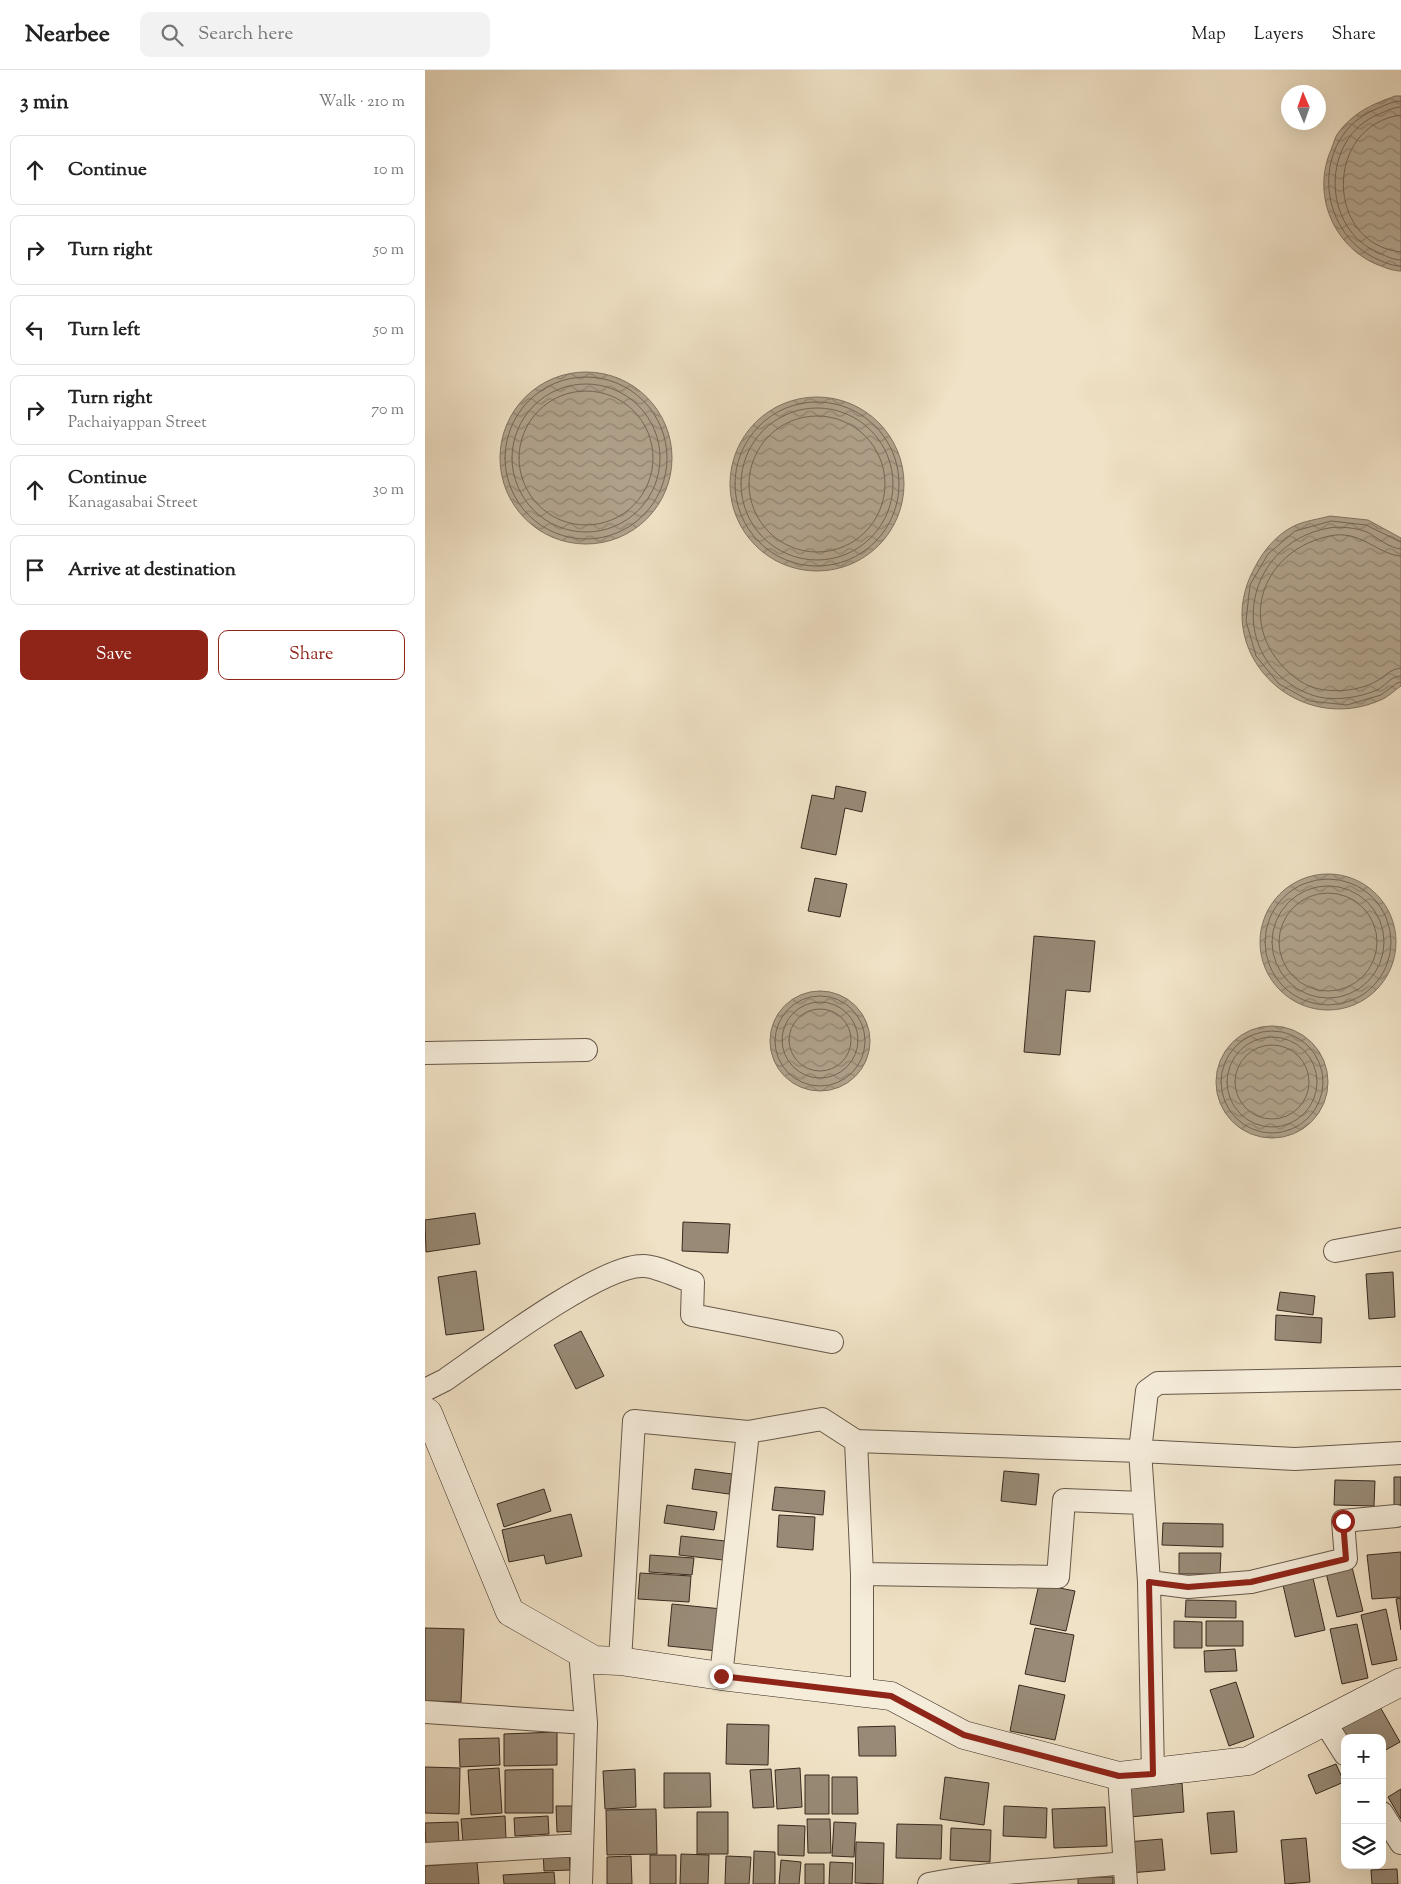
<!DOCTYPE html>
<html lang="en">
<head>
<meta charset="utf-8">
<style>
	:root { --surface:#fff; --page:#f2f2f2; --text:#222; --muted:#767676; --line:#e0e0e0; --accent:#8f2418 }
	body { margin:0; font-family:"Sorts Mill Goudy",serif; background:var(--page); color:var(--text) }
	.controls { position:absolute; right:15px; bottom:15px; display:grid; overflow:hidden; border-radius:10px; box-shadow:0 5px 20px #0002 }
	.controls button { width:45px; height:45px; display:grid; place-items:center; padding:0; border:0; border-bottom:1px solid var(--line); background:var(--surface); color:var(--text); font:25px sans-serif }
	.compass { position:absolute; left:856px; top:15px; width:45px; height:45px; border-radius:50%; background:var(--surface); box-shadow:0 5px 20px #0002; rotate:358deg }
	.stop { position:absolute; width:15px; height:15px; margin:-11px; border:4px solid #8f2418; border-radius:50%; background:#fff }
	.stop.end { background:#8f2418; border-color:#fff; box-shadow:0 1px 5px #0008 }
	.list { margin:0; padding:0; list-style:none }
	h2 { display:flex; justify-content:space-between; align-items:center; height:65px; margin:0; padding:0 20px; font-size:21px }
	h2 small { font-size:16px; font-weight:400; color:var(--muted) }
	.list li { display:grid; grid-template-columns:32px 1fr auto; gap:15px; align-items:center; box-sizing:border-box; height:70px; margin:0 10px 10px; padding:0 10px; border:1px solid var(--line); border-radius:10px }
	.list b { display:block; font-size:19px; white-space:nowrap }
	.list p { margin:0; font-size:16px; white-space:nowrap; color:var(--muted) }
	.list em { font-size:16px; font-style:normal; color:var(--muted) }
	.actions { display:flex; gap:10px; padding:15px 20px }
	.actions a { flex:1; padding:11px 0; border:1px solid var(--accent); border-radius:10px; text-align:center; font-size:18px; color:var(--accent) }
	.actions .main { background:var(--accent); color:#fff }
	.icon { flex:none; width:28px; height:28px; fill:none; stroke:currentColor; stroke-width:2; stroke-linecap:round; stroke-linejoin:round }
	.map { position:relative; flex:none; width:976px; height:1814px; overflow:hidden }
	header { display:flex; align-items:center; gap:30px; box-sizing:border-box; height:70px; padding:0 25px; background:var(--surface); border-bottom:1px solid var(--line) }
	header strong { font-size:24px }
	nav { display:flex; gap:28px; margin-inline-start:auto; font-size:18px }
	.search { width:350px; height:45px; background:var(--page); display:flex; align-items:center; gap:12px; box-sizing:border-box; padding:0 18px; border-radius:10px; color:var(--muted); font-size:19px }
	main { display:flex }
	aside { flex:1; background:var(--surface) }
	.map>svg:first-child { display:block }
</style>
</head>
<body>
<header>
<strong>Nearbee</strong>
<div class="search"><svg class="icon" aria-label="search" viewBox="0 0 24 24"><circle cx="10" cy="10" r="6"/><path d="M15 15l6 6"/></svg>Search here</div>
<nav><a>Map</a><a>Layers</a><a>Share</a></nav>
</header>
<main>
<aside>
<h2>3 min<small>Walk · 210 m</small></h2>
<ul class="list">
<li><svg class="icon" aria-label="ahead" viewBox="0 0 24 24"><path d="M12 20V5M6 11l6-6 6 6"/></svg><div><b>Continue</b></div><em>10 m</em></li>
<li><svg class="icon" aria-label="right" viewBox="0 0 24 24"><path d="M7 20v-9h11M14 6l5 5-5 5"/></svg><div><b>Turn right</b></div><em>50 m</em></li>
<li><svg class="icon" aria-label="left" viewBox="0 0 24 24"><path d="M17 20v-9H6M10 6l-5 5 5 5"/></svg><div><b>Turn left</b></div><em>50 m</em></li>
<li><svg class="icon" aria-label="right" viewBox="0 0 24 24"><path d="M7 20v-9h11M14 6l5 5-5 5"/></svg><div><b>Turn right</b><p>Pachaiyappan Street</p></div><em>70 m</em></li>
<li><svg class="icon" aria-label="ahead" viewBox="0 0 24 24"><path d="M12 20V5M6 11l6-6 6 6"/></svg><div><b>Continue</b><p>Kanagasabai Street</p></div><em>30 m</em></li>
<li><svg class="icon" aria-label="arrive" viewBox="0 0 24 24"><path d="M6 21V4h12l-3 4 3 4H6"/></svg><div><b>Arrive at destination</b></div></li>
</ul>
<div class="actions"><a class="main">Save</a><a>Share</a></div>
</aside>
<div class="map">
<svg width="976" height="1814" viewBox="0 0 976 1814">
	<defs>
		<pattern id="water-waves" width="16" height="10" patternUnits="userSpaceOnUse" patternTransform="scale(1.25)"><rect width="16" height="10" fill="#b1a38d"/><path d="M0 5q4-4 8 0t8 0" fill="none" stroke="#918573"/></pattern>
	</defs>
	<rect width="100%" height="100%" fill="#f0e2c6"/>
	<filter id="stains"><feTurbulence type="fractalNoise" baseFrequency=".004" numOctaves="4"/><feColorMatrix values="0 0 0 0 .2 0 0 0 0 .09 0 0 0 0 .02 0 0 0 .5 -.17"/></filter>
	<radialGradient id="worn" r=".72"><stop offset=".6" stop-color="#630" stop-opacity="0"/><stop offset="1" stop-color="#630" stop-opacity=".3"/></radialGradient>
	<path fill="url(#water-waves)" stroke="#817361" d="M970,26H976V201C967,201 959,197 951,194C907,175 887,123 906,80C908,75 910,67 913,63C929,42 946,35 970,26Z
		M75 388a86 86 0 1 1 172 0a86 86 0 1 1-172 0Z
		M305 414a87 87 0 1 1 174 0a87 87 0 1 1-174 0Z
		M905,446L943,450L976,468V616C970,620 964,626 958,629C872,669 783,581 830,497C838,481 852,464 869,456C879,451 894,449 905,446Z
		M835 872a68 68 0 1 1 136 0a68 68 0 1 1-136 0Z
		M345 971a50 50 0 1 1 100 0a50 50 0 1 1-100 0Z
		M791 1012a56 56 0 1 1 112 0a56 56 0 1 1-112 0Z"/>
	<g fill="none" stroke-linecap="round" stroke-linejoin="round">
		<path stroke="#746656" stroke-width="1" d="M976,31C967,31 959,36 951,39C885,66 890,163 954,190C961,193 968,196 976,196
			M976,37C969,37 961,41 954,44C895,68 896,159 954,183C961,186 968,190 976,190
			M976,45C899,55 899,174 976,182
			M80 388a81 81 0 1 1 162 0a81 81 0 1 1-162 0Z
			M87 388a74 74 0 1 1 148 0a74 74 0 1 1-148 0Z
			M94 388a67 67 0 1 1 134 0a67 67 0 1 1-134 0Z
			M310 414a82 82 0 1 1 164 0a82 82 0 1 1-164 0Z
			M316 414a76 76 0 1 1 152 0a76 76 0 1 1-152 0Z
			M324 414a68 68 0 1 1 136 0a68 68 0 1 1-136 0Z
			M976,472L941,455L906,451L870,461L843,484L825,515L821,551L831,586L854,614L885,631L922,635L956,625L972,613L976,612
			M976,479C964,478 953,468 942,462C933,458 914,456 904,458C814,474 799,593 887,625C906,632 935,628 954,619C962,614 966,606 976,606
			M976,486C953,485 935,459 905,466C844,478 813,542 854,592C863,603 876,614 890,618C909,623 933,621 950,612C960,607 964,599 976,598
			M840 872a63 63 0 1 1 126 0a63 63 0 1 1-126 0Z
			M847 872a56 56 0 1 1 112 0a56 56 0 1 1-112 0Z
			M854 872a49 49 0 1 1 98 0a49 49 0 1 1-98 0Z
			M350 971a45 45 0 1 1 90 0a45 45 0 1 1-90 0Z
			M357 970a38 38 0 1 1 76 0a38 38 0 1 1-76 0Z
			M364 970a31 31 0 1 1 62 0a31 31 0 1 1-62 0Z
			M796 1012a51 51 0 1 1 102 0a51 51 0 1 1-102 0Z
			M802 1012a45 45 0 1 1 90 0a45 45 0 1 1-90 0Z
			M810 1012a37 37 0 1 1 74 0a37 37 0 1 1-74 0Z"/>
	</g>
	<path fill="#988a76" stroke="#382a1f" d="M411,716L441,722L437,742L420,738L411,785L376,778L387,725L409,729Z
		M390,808L422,814L415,847L383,841Z
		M609,866L670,871L665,922L641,920L635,985L599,982Z
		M50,1143L55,1174L1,1182L0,1150Z
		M258,1152L305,1154L303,1183L257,1181Z
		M51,1201L59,1260L21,1265L13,1207Z
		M968,1202L970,1247L944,1249L941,1204Z
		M855,1222L890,1226L888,1245L852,1240Z
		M851,1245L897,1248L896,1273L850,1270Z
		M156,1261L179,1306L151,1319L129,1275Z
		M270,1399L307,1404L304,1424L267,1419Z
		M579,1401L614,1404L611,1435L576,1431Z
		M969,1407H976V1435H969Z
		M910,1410L950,1411L949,1436L909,1435Z
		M350,1417L400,1421L398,1445L347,1440Z
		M119,1419L126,1441L79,1457L72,1434Z
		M242,1435L292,1442L289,1460L239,1453Z
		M146,1444L157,1486L121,1494L119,1485L84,1492L77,1460Z
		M354,1445L390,1447L388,1480L352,1477Z
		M738,1453L798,1454V1477L737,1475Z
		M256,1466L300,1471L298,1490L254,1485Z
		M976,1482V1527L947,1529L942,1485Z
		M754,1483H796L795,1504H754Z
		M225,1485L269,1488L267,1505L224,1502Z
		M927,1497L938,1541L912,1547L901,1503Z
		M215,1503L266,1506L264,1532L213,1529Z
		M888,1508L900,1560L870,1567L858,1515Z
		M614,1514L650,1521L641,1561L605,1554Z
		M976,1528V1560L971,1529Z
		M761,1530L811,1531V1548L760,1547Z
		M247,1534L297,1539L293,1581L243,1576Z
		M961,1539L972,1590L947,1595L936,1545Z
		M749,1551L777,1552V1578H749Z
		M781,1551H818V1576H781Z
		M932,1554L943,1608L917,1614L905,1559Z
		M0,1558L39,1559L36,1632L0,1631Z
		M610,1558L649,1565L640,1612L600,1604Z
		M810,1579L812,1601L780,1602L779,1581Z
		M811,1612L829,1667L804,1676L785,1620Z
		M594,1615L640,1625L630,1670L585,1661Z
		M950,1628L975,1672L957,1682V1668H920L907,1652Z
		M302,1654L344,1655L343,1695L301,1694Z
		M470,1656L471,1686H434L433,1657Z
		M132,1662V1695L79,1696V1664Z
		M74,1668L75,1695L35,1697L34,1669Z
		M911,1694L919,1712L891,1724L883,1705Z
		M0,1697L35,1698L34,1744L0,1743Z
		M74,1698L77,1743L46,1745L43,1700Z
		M375,1698L377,1737L352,1739L350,1700Z
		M128,1699V1743H80V1700Z
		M210,1699L211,1737L180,1739L178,1701Z
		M346,1699L349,1737L328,1738L325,1700Z
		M239,1703H285L286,1737L239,1738Z
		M380,1705H404V1744H380Z
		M407,1707H432L433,1744H407Z
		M520,1707L564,1713L559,1755L515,1749Z
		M757,1713L759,1742L705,1747L703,1718Z
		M976,1719V1749L963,1727Z
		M131,1736H152V1761L132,1762Z
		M579,1736L622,1738L621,1768L578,1766Z
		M680,1737L682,1776L629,1778L627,1739Z
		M231,1739L232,1784L182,1785L181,1740Z
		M809,1741L812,1782L786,1784L782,1743Z
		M272,1742H303V1784H272Z
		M80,1746L81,1769L38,1772L36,1749Z
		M123,1746L124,1764L90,1766L89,1748Z
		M382,1749H405L406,1783H383Z
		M33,1752L34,1773L1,1776L0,1753Z
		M409,1752L431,1753L429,1787L407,1786Z
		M472,1754L517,1755L516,1789L471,1788Z
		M353,1755L380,1756L379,1786L353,1785Z
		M526,1758L566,1760L565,1792L525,1790Z
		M881,1768L885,1812L860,1814L856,1770Z
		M737,1769L740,1800L705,1803L702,1772Z
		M431,1772L459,1773L458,1814L430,1813Z
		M144,1778L145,1800L119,1801L118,1780Z
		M329,1781L350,1782V1814H328Z
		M256,1784L284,1785L283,1814H255Z
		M225,1785H251V1814H225Z
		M206,1786L207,1814H182V1787Z
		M301,1786L326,1787L324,1814H300Z
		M356,1790L376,1792L374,1814H354Z
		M52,1792L54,1814H0V1796Z
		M405,1792L428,1793L427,1814H404Z
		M380,1794H399V1814H380Z
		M972,1799L973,1814H947L946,1800Z
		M129,1802L130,1814H79L78,1805Z
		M653,1807H688V1814H653Z"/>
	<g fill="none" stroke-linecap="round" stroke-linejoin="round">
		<defs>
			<path id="street" d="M0,983L161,980
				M910,1181L976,1169
				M976,1308L733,1313L722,1321L715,1381L870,1389L976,1383
				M0,1320L20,1310C59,1283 174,1196 217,1196C230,1195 255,1208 268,1212L267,1245L407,1272
				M437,1504L633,1507L639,1430L718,1433
				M724,1512L763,1517L826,1512L921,1489L918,1451L971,1446
				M155,1581L161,1653L156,1814
				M195,1591L209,1351L323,1362L397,1349L431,1371
				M296,1606L323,1362
				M437,1623V1504L431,1371L715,1381L724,1512L728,1704
				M0,1642L161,1653
				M899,1651L920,1684
				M694,1706L701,1814
				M957,1743L976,1773
				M0,1784L157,1775
				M504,1814C568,1801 634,1800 699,1793"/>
			<path id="secondary" d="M0,1341L3,1343L85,1542L169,1590L195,1591L296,1606L466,1626L539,1665L694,1706L823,1691L976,1612"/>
		</defs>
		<use href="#street" stroke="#665849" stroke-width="24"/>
		<use href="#secondary" stroke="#382a1f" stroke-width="29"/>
		<use href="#street" stroke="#f5ecda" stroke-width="22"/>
		<use href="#secondary" stroke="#f5ecda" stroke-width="28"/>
	</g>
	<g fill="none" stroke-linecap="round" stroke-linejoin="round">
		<path stroke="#8f2418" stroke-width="6" d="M296,1606L466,1626L539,1665L694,1706L728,1704L724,1512L763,1517L826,1512L921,1489L918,1451"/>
	</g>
	<rect width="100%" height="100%" filter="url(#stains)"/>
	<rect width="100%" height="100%" fill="url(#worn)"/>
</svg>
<div class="controls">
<button>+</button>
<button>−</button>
<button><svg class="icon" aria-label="layers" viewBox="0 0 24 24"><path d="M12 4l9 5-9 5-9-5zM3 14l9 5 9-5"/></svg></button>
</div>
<svg class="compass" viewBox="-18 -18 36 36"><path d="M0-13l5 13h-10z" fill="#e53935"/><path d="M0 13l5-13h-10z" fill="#767676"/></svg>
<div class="stop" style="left:918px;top:1451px"></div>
<div class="stop end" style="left:296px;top:1606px"></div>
</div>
</main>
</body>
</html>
